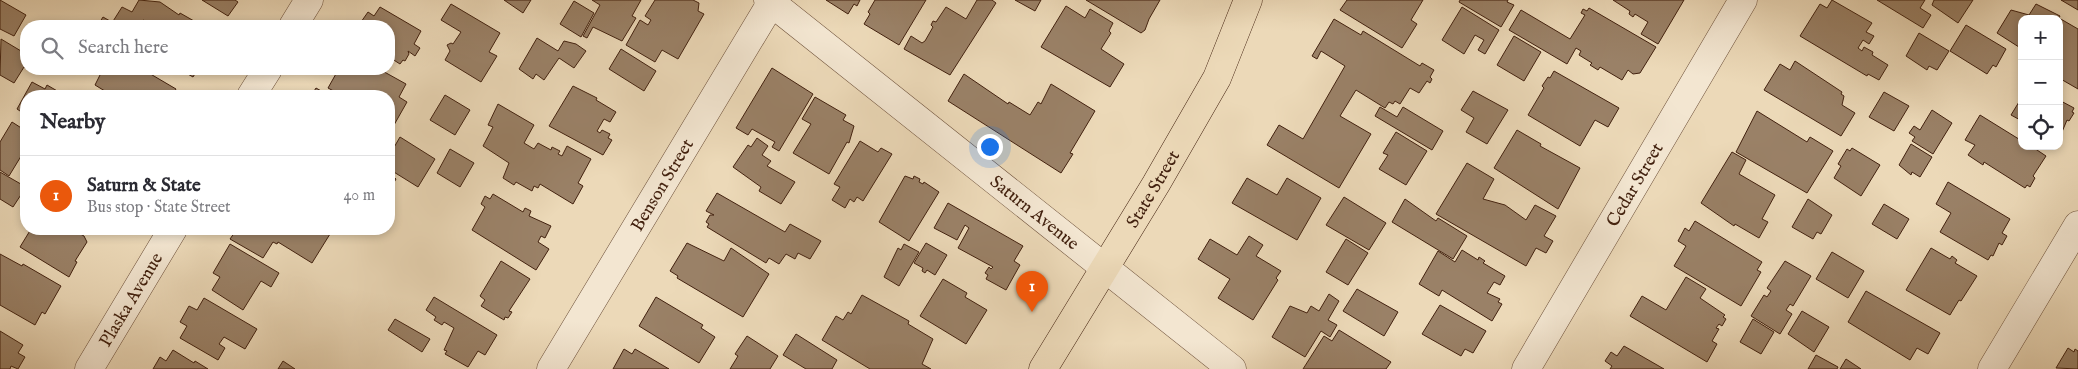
<!DOCTYPE html>
<html lang="en">
<head>
<meta charset="utf-8">
<style>
	:root { --surface:#fff; --page:#f7f7f7; --text:#2b2b33; --muted:#7c7c81; --line:#e1e1e2; --accent:#ea580c }
	body { margin:0; font-family:"IM FELL English",serif; background:var(--page); color:var(--text) }
	.controls { position:absolute; right:15px; top:15px; display:grid; overflow:hidden; border-radius:10px; box-shadow:0 2px 8px #0003 }
	.controls button { width:45px; height:45px; display:grid; place-items:center; padding:0; border:0; border-bottom:1px solid var(--line); background:var(--surface); color:var(--text); font:25px sans-serif }
	.you { position:absolute; left:989px; top:146px; width:18px; height:18px; margin:-12px; border:4px solid #fff; border-radius:50%; background:#1a73e8; box-shadow:0 0 0 8px #1a73e833 }
	.badge { display:grid; place-items:center; width:32px; height:32px; border-radius:50%; background:var(--accent); color:#fff; font-size:16px; font-weight:700 }
	.pin { position:absolute; translate:-50% -41px; filter:drop-shadow(0 1px 2px #0008) }
	.pin::after { content:''; position:absolute; top:26px; width:18px; height:15px; background:inherit; clip-path:polygon(0 0,100% 0,50% 100%) }
	.list { margin:0; padding:0; list-style:none }
	h2 { display:flex; justify-content:space-between; align-items:center; height:65px; margin:0; padding:0 20px; font-size:21px }
	h2 small { font-size:16px; font-weight:400; color:var(--muted) }
	.list li { display:grid; grid-template-columns:32px 1fr auto; gap:15px; align-items:center; box-sizing:border-box; height:80px; padding:0 20px; border-top:1px solid var(--line) }
	.list b { display:block; font-size:19px; white-space:nowrap }
	.list p { margin:0; font-size:16px; white-space:nowrap; color:var(--muted) }
	.list em { font-size:16px; font-style:normal; color:var(--muted) }
	.icon { flex:none; width:28px; height:28px; fill:none; stroke:currentColor; stroke-width:2; stroke-linecap:round; stroke-linejoin:round }
	.map { position:relative; flex:none; width:2078px; height:369px; overflow:hidden }
	.search { position:absolute; background:var(--surface); box-shadow:0 2px 8px #0003; left:20px; top:20px; width:375px; height:55px; display:flex; align-items:center; gap:12px; box-sizing:border-box; padding:0 18px; border-radius:20px; color:var(--muted); font-size:19px }
	.panel { position:absolute; background:var(--surface); box-shadow:0 2px 8px #0003; left:20px; top:90px; width:375px; height:145px; border-radius:20px }
	.map>svg:first-child { display:block }
</style>
</head>
<body>
<div class="map">
<svg width="2078" height="369" viewBox="0 0 2078 369">
	<rect width="100%" height="100%" fill="#ecd9b8"/>
	<filter id="stains"><feTurbulence type="fractalNoise" baseFrequency=".004" numOctaves="4"/><feColorMatrix values="0 0 0 0 .2 0 0 0 0 .09 0 0 0 0 .02 0 0 0 .5 -.17"/></filter>
	<radialGradient id="worn" r=".72"><stop offset=".6" stop-color="#630" stop-opacity="0"/><stop offset="1" stop-color="#630" stop-opacity=".3"/></radialGradient>
	<path fill="#9a8167" stroke="#42210f" d="M0,0L26,15L14,36L0,29Z
		M139,0L160,2L179,15L180,13L194,21L193,24L197,26H143L146,21L143,20L139,26H110L122,7L132,12Z
		M202,0H235L238,2L228,16Z
		M504,0H531L523,13Z
		M592,0H641L632,16L636,18L622,41L593,27L587,38L583,36L600,5Z
		M655,0H693L699,3L698,11L704,14L678,59L662,50L655,62L626,45L640,20L648,25L651,20L645,16Z
		M826,0H860L857,6L854,4L848,14Z
		M875,0H926L899,45L864,24L870,14L868,12Z
		M977,0H992L996,3L950,75L904,49L911,36L922,43L925,41L933,27L931,25L933,21L936,22L946,7L966,19Z
		M1015,0H1041L1035,11Z
		M1086,0H1160L1149,19L1145,30L1141,33Z
		M1347,0H1423L1411,20L1417,24L1402,48L1340,10Z
		M1460,0H1508L1507,2L1514,5L1501,27L1459,2Z
		M1613,0H1684L1658,44L1641,34L1648,22L1635,14L1633,17L1629,14L1630,11Z
		M1832,0L1872,23L1866,32L1874,36L1869,44L1863,40L1858,48L1862,51L1864,47L1873,52L1872,55L1888,65L1879,80L1868,74L1867,76L1800,36L1820,4L1827,8Z
		M1877,0H1925L1920,8L1931,15L1923,28Z
		M1934,0H1973L1958,23L1932,5Z
		M2061,0H2078V10Z
		M574,1L594,13L581,37L560,24Z
		M451,4L500,33L489,52L497,56L481,82L445,60L450,51L447,45L451,43L453,44L461,32L441,20Z
		M2036,4L2060,16L2059,18L2078,29V89L2059,78V19H2022V49L1997,33L2011,10L2029,15Z
		M1066,6L1085,18L1090,9L1113,23L1109,31L1111,33L1101,49L1124,64L1110,87L1041,47Z
		M380,7L421,31L414,44L420,48L415,56L408,51L409,54L405,61L403,60L400,64L389,57V26H367L361,22L368,12L374,16Z
		M1462,7L1499,30L1485,54L1478,50L1484,40L1475,35L1464,54L1442,40Z
		M1589,8L1656,47L1640,73L1633,74L1628,70L1622,80L1600,67L1598,70L1590,65L1592,63L1579,55L1581,51L1576,48L1567,64L1509,30L1521,10L1570,39L1585,15L1581,13L1583,9L1587,11Z
		M103,17L110,21L107,26H94L96,23L98,25Z
		M1334,19L1361,35L1363,31L1420,66L1422,63L1434,70L1430,77L1432,79L1430,83L1427,81L1419,93L1410,88L1400,104L1395,101L1393,104L1389,102L1385,108L1356,90L1340,116L1371,134L1339,188L1267,145L1279,125L1303,139L1345,66L1321,51L1317,59L1312,56Z
		M1966,25L2006,49L1996,67L1993,65L1987,74L1950,51Z
		M1919,33L1949,51L1937,70L1929,66L1927,70L1906,56Z
		M1514,36L1541,52L1524,81L1497,65Z
		M537,38L558,51L564,41L576,44L586,51L574,68L559,58L544,80L536,74L533,79L519,69Z
		M1,39L26,54V68L24,67L14,83L0,75Z
		M621,49L656,71L644,91L609,69Z
		M1795,61L1842,92L1841,94L1844,96L1842,105L1855,113L1841,136L1764,90L1780,64L1790,70Z
		M772,68L813,94L779,151L772,147L775,142L752,129L748,135L736,128Z
		M103,69H142L176,89L172,96H118L115,94L113,96L95,85Z
		M179,69H198L193,77Z
		M332,69H379L406,84L399,97L407,102L394,125L389,122V96H343L328,88L337,72Z
		M1554,71L1619,108L1608,127L1595,120L1580,146L1528,115L1544,88L1542,86L1548,77L1550,78Z
		M964,74L1008,104L1009,102L1030,115L1038,102L1041,104L1051,84L1095,111L1070,153L1073,154L1061,173L948,101Z
		M32,82L45,89L47,85L59,92L57,96H26V115L17,109Z
		M573,86L597,98L596,100L616,112L610,122L604,119L597,131L600,133L602,130L610,134L608,138L612,140L603,155L549,126Z
		M316,88L330,96H311Z
		M1473,91L1508,110L1487,144L1466,132L1474,118L1461,110Z
		M1884,92L1909,106L1894,131L1869,117Z
		M445,95L470,110L455,135L430,120Z
		M815,97L846,115L843,120L854,126L849,143L847,142L829,174L793,153L811,124L802,119Z
		M2022,97V121L2011,115Z
		M2059,100L2074,108L2072,112L2074,113L2069,121L2067,120L2059,139Z
		M498,104L534,125L524,143L534,149L538,143L551,150L552,147L560,151L558,154L562,156L567,146L591,159L578,183L583,186L573,204L540,184L538,188L534,186L532,191L516,182L514,185L503,178L509,163L483,146L493,127L488,125Z
		M1380,107L1397,117L1403,107L1443,131L1432,150L1375,116Z
		M1932,110L1952,123L1933,154L1912,141L1915,137L1909,133L1914,126L1920,130Z
		M1757,111L1807,142L1810,137L1833,151L1807,193L1736,152Z
		M1980,115L2022,141V146H2031L2046,156L2033,176L2035,178L2030,187L2027,185L2025,188L1984,162L1983,165L1968,155L1975,145L1965,140Z
		M12,122L26,131V148L9,176L0,170V142Z
		M1517,130L1541,144L1540,146L1580,168L1558,209L1494,168Z
		M1396,132L1427,151L1406,185L1379,169L1388,155L1383,153Z
		M400,137L435,159L418,187L389,169V156Z
		M757,138L768,146L762,155L771,161L767,166L795,182L781,204L759,191L761,187L733,167L748,145L751,147Z
		M860,141L878,152L881,148L892,154L863,201L857,197L854,202L850,199L845,208L832,200L840,187L834,184Z
		M1911,144L1932,157L1920,177L1912,172L1911,175L1899,165Z
		M1852,148L1880,165L1861,196L1834,178L1841,166L1838,164L1847,149L1850,151Z
		M450,149L474,163L460,187L437,173Z
		M1732,152L1746,160L1739,174L1775,195L1762,219L1768,222L1759,238L1735,224L1734,226L1701,203Z
		M1467,163L1494,179L1483,199L1505,205L1526,220L1535,205L1556,216L1544,236L1553,241L1546,253L1536,248L1526,266L1436,214Z
		M0,172L26,187L13,207L0,199Z
		M389,173L396,179L389,191Z
		M905,176L913,179L914,176L920,179L919,182L923,184L924,182L939,192L909,241L879,222Z
		M1247,178L1277,195L1287,178L1321,198L1297,240L1232,203Z
		M1948,182L2010,219L2002,233L2007,236L2002,245L1999,243L1993,256L1991,255L1988,260L1940,232L1951,213L1936,204Z
		M717,193L785,232L790,224L821,241L810,259L798,253L795,259L786,254L779,264L769,258L766,263L707,227L709,224L706,222L710,215H714L706,211Z
		M493,194L523,212L525,208L531,211L529,216L551,226L545,238L541,236L538,242L549,249L536,270L472,230L485,207L481,204L485,196L490,199Z
		M1344,197L1386,223L1369,250L1326,225Z
		M1405,199L1436,221L1438,218L1467,236L1453,259L1392,222Z
		M1808,199L1832,215L1821,234L1817,232L1813,239L1792,227Z
		M948,203L1023,246L1014,261L1020,265L1006,290L986,279L988,275L985,273L989,267L991,269L993,267L958,248L969,228L965,225L957,240L934,228Z
		M1884,204L1909,219L1897,239L1872,224Z
		M1695,221L1762,262L1757,270L1761,272L1741,306L1674,266L1686,246L1678,241L1685,228L1689,231Z
		M31,229H71L84,236L87,242L75,261L77,262L69,277L20,247Z
		M237,229H322L330,234L312,263L278,242L277,244L273,242L263,258L230,239Z
		M1249,236L1263,245L1256,256L1281,271L1276,278L1278,280L1253,320L1218,298L1230,279L1198,259L1210,239L1237,255Z
		M1346,239L1368,253L1348,285L1326,272Z
		M687,243L724,261L731,248L769,274L743,317L677,278L678,276L670,271Z
		M926,243L947,255L935,275L927,270L925,273L922,271L923,268L914,263Z
		M230,244L279,273L271,287L261,281L243,310L212,290L220,277L213,273Z
		M904,244L919,252L899,286L884,277L898,248L901,250Z
		M1931,248L1950,259L1952,256L1957,260L1955,263L1977,276L1961,301L1959,300L1950,315L1906,290Z
		M1462,250L1478,260L1479,257L1485,261L1483,263L1505,276L1500,285L1494,282L1487,293L1500,299L1498,302L1502,304L1492,321L1442,290L1439,296L1419,284L1438,251L1455,262Z
		M1832,252L1864,271L1848,298L1816,279Z
		M0,254L22,266L23,264L61,286L45,314L42,312L35,325L0,305Z
		M501,261L530,279L509,311L512,312L508,318L505,317L504,320L481,306L485,300L480,296Z
		M1785,261L1811,276L1793,306L1790,304L1786,310L1792,314L1780,334L1751,316L1764,295L1767,297L1771,291L1767,288Z
		M1686,277L1706,289L1700,298L1725,315L1723,317L1726,319L1722,326L1719,324L1716,328L1719,329L1712,341L1717,344L1707,362L1630,316L1642,296L1666,310Z
		M943,279L967,293L965,297L987,310L966,344L920,316Z
		M1357,289L1398,312L1384,336L1343,311Z
		M1866,291L1940,333L1928,354L1917,348L1910,360L1848,322Z
		M1329,294L1339,301L1328,320L1337,325L1330,337L1321,331L1305,357L1272,337L1290,306L1307,313L1311,306L1319,311Z
		M862,295L909,321L908,324L933,339L922,364L931,369H870L822,340L836,316L843,320L848,312L851,314Z
		M434,297L497,335L485,355L478,351L468,367L445,354L447,351L444,350L454,328L444,322L442,325L434,320L436,317L426,310Z
		M656,297L703,325L701,328L715,337L699,363L639,326Z
		M204,298L257,329L245,349L224,337L219,344L225,348L218,360L180,338L187,326L180,322L189,306L197,310Z
		M1440,305L1486,331L1473,353L1465,349L1461,356L1422,334Z
		M1802,311L1829,327L1814,352L1788,334Z
		M395,319L430,339L422,352L388,330Z
		M1753,319L1774,332L1761,354L1740,342Z
		M1339,330L1391,362L1386,369H1303L1324,336L1332,341Z
		M0,331L23,345L18,353L25,357L18,369L11,366L10,369H0Z
		M796,334L837,360L832,369H806L783,355Z
		M747,336L778,356L770,369H730L738,356L735,354Z
		M1624,346L1664,369H1610L1612,366L1605,361L1611,352L1617,356Z
		M2068,348L2074,352L2075,349L2078,351V369L2056,368Z
		M624,349L632,354L635,349L669,369H613Z
		M173,350L194,363L195,361L208,369H153L160,357L166,361Z
		M1816,355L1838,367L1837,369H1808Z
		M1846,359L1861,369H1840Z
		M283,361L295,369H278Z"/>
	<g fill="none" stroke-linecap="round" stroke-linejoin="round">
		<defs>
			<g id="minor">
				<path id="s1" d="M768,0L1232,369"/>
				<path d="M293,26L309,0"/>
				<path d="M251,96L268,69"/>
				<path id="s2" d="M89,369L173,229"/>
				<path id="s3" d="M551,369L773,0"/>
				<path id="s4" d="M1526,369L1743,0"/>
				<path d="M1992,369L2078,225"/>
			</g>
			<g id="major">
				<path id="s5" d="M1043,369L1156,184L1217,78L1248,0"/>
			</g>
		</defs>
		<use href="#minor" stroke="#6c4f39" stroke-width="29"/>
		<use href="#major" stroke="#42210f" stroke-width="29"/>
		<use href="#minor" stroke="#f3e6d1" stroke-width="28"/>
		<use href="#major" stroke="#ecd9b8" stroke-width="28"/>
	</g>
	<g text-anchor="middle" stroke-width="5" stroke-linejoin="round" paint-order="stroke">
		<g font-size="18" fill="#42210f" stroke="#f3e6d1">
			<text dy="6" stroke="none"><textPath href="#s3" startOffset="215">Benson Street</textPath></text>
			<text dy="6" stroke="none"><textPath href="#s4" startOffset="214">Cedar Street</textPath></text>
			<text dy="6" stroke="none"><textPath href="#s5" startOffset="211">State Street</textPath></text>
			<text dy="6" stroke="none"><textPath href="#s1" startOffset="341">Saturn Avenue</textPath></text>
			<text dy="6" stroke="none"><textPath href="#s2" startOffset="81">Plaska Avenue</textPath></text>
		</g>
	</g>
	<rect width="100%" height="100%" filter="url(#stains)"/>
	<rect width="100%" height="100%" fill="url(#worn)"/>
</svg>
<div class="controls">
<button>+</button>
<button>−</button>
<button><svg class="icon" aria-label="locate" viewBox="0 0 24 24"><circle cx="12" cy="12" r="6"/><path d="M12 2v4M12 18v4M2 12h4M18 12h4"/></svg></button>
</div>
<div class="you"></div>
<div class="pin badge" style="left:1032px;top:312px">1</div>
<div class="search"><svg class="icon" aria-label="search" viewBox="0 0 24 24"><circle cx="10" cy="10" r="6"/><path d="M15 15l6 6"/></svg>Search here</div>
<section class="panel">
<h2>Nearby<small></small></h2>
<ul class="list">
<li><span class="badge">1</span><div><b>Saturn &amp; State</b><p>Bus stop · State Street</p></div><em>40 m</em></li>
</ul>
</section>
</div>
</body>
</html>
